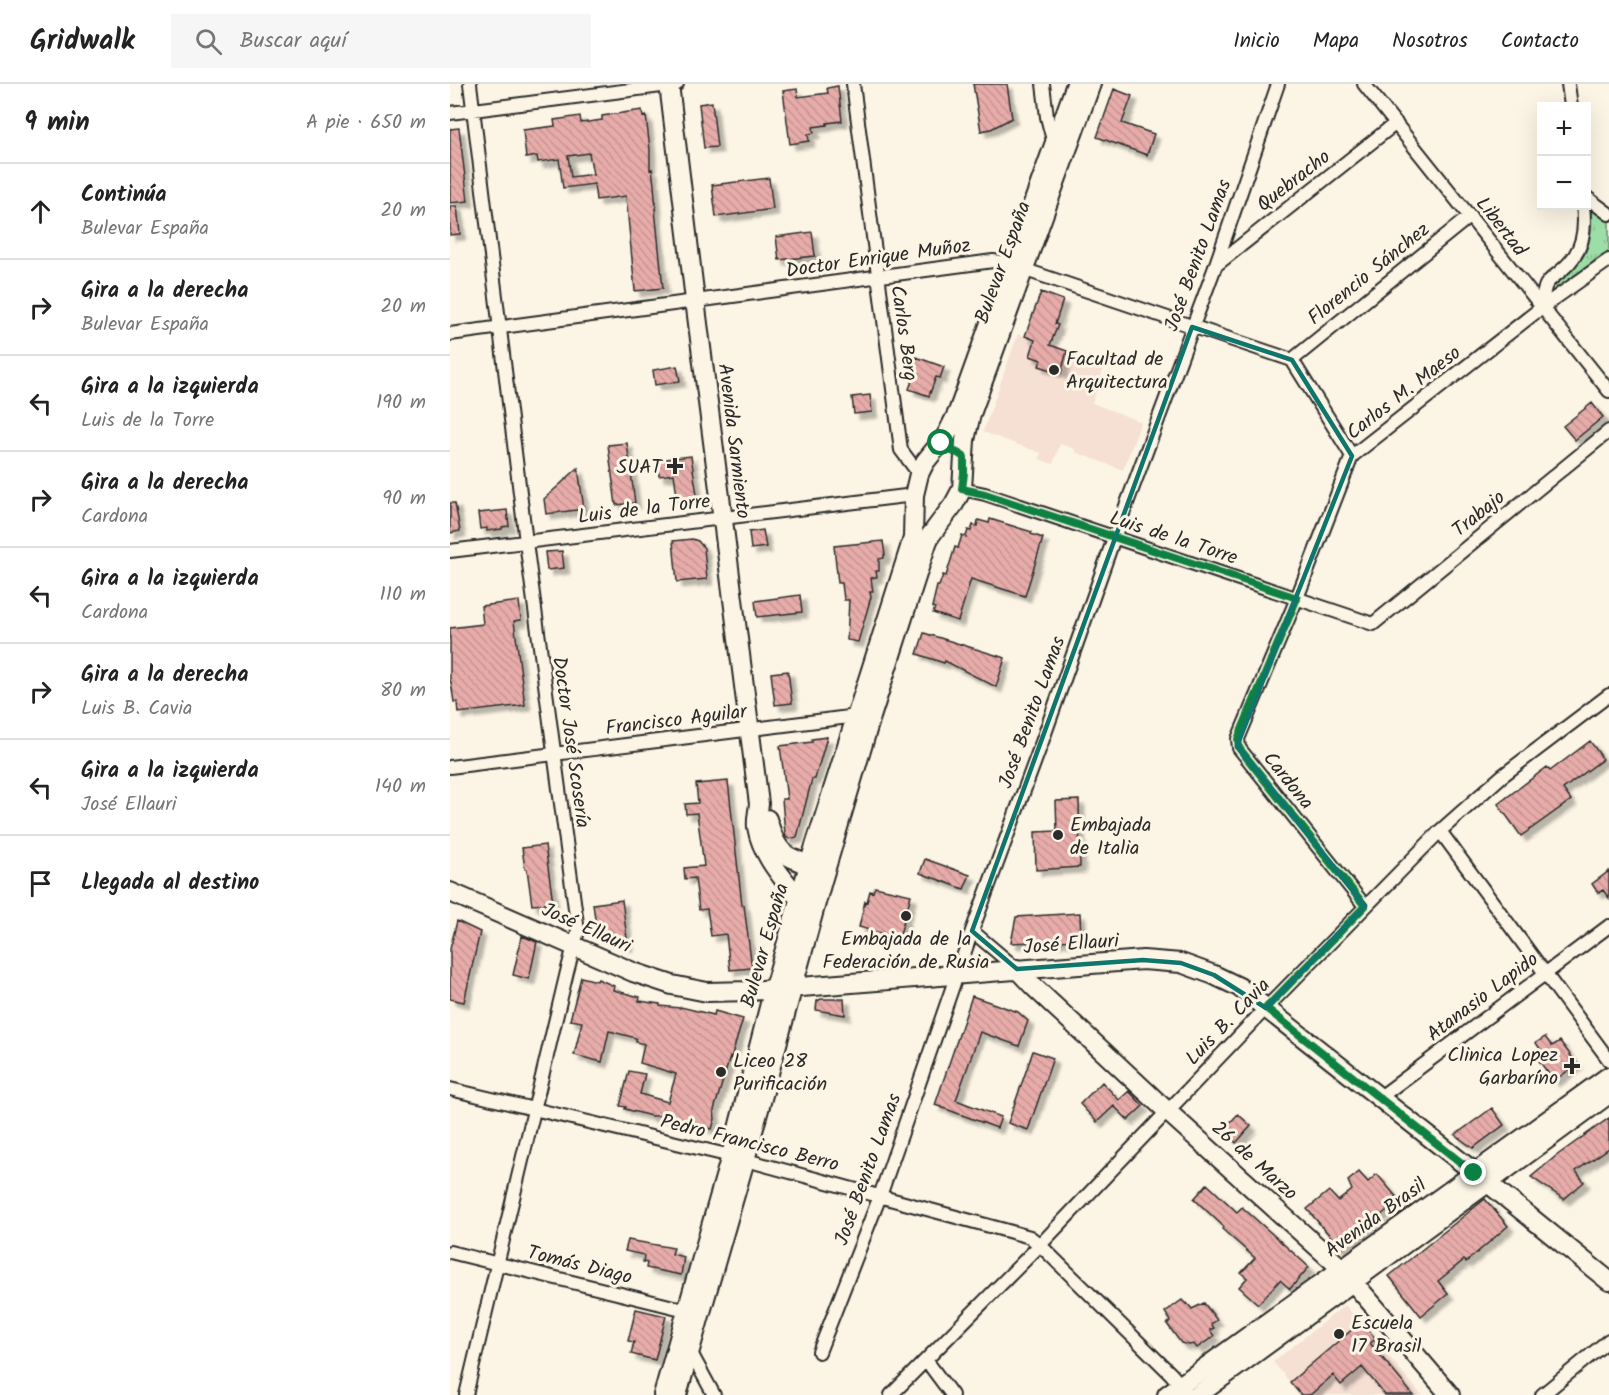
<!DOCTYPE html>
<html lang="es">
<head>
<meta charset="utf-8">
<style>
	:root { --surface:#fff; --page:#f6f6f6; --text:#222; --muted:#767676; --line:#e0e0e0 }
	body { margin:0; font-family:Kalam,sans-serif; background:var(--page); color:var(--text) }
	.controls { position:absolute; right:18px; top:18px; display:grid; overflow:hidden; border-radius:0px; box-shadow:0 6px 24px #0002 }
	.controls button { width:54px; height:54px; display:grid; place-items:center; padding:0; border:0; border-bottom:2px solid var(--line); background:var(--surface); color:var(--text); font:30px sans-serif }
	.stop { position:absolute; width:18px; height:18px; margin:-14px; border:4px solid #0b8043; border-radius:50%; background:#fff }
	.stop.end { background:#0b8043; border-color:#fff; box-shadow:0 2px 6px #0008 }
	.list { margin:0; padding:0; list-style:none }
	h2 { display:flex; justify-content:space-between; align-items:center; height:78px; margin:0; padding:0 24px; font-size:26px }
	h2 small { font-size:20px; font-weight:400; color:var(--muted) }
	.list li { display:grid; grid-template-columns:39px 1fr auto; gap:18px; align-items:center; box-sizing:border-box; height:96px; padding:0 24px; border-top:2px solid var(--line) }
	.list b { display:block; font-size:22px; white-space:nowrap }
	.list p { margin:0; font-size:20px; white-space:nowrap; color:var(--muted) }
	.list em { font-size:20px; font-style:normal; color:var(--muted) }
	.icon { flex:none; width:33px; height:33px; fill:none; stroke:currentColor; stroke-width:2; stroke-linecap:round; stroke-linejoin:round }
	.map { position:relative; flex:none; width:1159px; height:1311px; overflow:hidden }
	header { display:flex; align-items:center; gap:36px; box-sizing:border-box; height:84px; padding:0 30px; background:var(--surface); border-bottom:2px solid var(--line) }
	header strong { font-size:28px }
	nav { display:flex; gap:33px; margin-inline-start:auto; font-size:21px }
	.search { width:420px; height:54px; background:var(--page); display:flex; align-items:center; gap:15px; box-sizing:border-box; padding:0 21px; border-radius:0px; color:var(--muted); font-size:22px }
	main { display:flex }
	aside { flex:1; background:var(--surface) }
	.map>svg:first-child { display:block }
</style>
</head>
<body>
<header>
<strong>Gridwalk</strong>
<div class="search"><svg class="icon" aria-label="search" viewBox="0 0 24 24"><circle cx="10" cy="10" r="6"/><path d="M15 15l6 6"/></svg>Buscar aquí</div>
<nav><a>Inicio</a><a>Mapa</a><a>Nosotros</a><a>Contacto</a></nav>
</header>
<main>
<aside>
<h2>9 min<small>A pie · 650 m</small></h2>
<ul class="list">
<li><svg class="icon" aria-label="ahead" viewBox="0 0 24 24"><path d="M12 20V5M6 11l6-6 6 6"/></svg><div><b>Continúa</b><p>Bulevar España</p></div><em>20 m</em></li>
<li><svg class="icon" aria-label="right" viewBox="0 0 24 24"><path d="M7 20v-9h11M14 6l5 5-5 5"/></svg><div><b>Gira a la derecha</b><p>Bulevar España</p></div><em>20 m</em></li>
<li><svg class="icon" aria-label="left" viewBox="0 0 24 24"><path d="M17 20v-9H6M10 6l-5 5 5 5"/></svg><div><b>Gira a la izquierda</b><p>Luis de la Torre</p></div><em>190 m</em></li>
<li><svg class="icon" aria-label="right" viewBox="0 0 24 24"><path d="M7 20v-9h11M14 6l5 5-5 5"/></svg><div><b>Gira a la derecha</b><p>Cardona</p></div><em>90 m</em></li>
<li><svg class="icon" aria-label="left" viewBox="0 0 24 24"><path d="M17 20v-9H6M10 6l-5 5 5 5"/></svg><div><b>Gira a la izquierda</b><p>Cardona</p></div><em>110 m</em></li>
<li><svg class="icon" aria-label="right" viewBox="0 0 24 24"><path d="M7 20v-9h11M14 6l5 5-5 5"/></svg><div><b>Gira a la derecha</b><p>Luis B. Cavia</p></div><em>80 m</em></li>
<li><svg class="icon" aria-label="left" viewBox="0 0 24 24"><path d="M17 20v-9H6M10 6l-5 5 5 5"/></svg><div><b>Gira a la izquierda</b><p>José Ellauri</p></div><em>140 m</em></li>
<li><svg class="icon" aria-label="arrive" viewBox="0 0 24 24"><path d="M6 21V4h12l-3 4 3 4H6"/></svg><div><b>Llegada al destino</b></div></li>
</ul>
</aside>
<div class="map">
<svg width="1159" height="1311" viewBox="0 0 1159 1311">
	<defs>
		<pattern id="park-tufts" width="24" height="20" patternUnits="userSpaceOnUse" patternTransform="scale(1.5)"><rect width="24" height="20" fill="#9ddea8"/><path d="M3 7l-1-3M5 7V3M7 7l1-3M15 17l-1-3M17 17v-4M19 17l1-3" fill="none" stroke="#87bf91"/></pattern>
		<pattern id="building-back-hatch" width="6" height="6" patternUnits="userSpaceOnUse" patternTransform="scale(1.5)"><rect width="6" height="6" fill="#e7aca9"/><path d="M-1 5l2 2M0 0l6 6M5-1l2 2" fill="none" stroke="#c69492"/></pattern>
		<filter id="shadow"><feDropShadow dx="5.5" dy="5.5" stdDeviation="1.5" flood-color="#0004"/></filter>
	</defs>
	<rect width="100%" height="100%" fill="#fcf5e5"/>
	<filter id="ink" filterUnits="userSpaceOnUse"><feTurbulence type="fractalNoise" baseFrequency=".0167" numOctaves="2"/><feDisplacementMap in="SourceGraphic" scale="12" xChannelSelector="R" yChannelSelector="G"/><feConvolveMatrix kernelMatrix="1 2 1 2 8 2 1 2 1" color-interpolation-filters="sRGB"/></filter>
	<g filter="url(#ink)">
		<path fill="#f6dfd3" d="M568,250L655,281L642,319L691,338L673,386L625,368V365L610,360L603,380L589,375L591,369L533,348Z
			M895,1221L972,1311H851L823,1278Z"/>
		<path fill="url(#park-tufts)" stroke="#64846a" stroke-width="1.5" d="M1146,126L1159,135V166L1107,204L1105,201C1133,179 1143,166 1141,129Z"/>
		<path fill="url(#building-back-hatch)" stroke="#2b2b2b" stroke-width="1.5" fill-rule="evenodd" filter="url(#shadow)" d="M523,0H557L562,34L541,45L531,47Z
			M388,2L392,37L377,39V41L363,43L364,49L358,50L359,57L340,60L333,7L347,5L348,13L378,9L377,4Z
			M664,5L682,12L672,39L704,50L697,71L647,53Z
			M262,18L267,63L254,64L249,20Z
			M192,26L193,33L196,32L200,65V86L202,85L204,101L206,125H205L213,204L185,207L176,112L146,116L144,100L113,104L109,75L88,78L87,72L76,74L73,46L105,42L104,36L111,35L130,32L131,39L152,36V32ZM139,69L143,90L121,93L118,72Z
			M9,44L18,117L0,119V45Z
			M319,94L323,125L266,133L262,101Z
			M0,122H7L10,150L0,151Z
			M362,148L365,172L329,176L326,153Z
			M591,208L613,216L605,240L608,241L600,261L617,267L611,289L589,282L591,276L580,272L585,256L575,252Z
			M466,273L494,283L490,294L486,293L479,312L459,305L466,286L462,285Z
			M227,282L230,297L205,301L203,286Z
			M420,311L422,328L404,330L402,313Z
			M1142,319L1153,333L1125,356L1113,342Z
			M177,359L185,419L166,421L158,361Z
			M241,372L247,411L244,416L228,419L224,390L209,392L207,376Z
			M128,384L134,425L96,430L94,415Z
			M0,419H5L10,447L0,449Z
			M57,426L59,442L52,443V445L37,447V444L30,445L28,429Z
			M540,435L582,448L581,450L593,454L575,512L521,495L508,537L483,529L485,524L482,523L487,502H489L493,491L496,492L505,463L508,464L512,451L516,453L518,446L521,447L523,441L527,442L528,436L539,439Z
			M313,446L316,463L301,465L299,448Z
			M242,455L248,457L254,464L257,495L227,498L223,457Z
			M433,457L435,471H434V474L429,475V487H426L427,493L421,494L423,508H420L421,513L408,558L397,556L399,516H394L392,499H388L384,462Z
			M112,467L114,484L97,486L95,468Z
			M350,511L352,528L307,533L305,517Z
			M69,517L71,536L64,537L75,621L8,629L7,618H4L1,598H0V544L33,540L31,522Z
			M474,549L555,574L546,603L495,577L494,579L467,570Z
			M338,587L342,619L325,621L321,589Z
			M377,653L365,695H362L347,753L339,755L336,753L335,750L332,715H337L330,662L362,658V655Z
			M1140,657L1153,675L1113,705L1121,716L1071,752L1048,720L1097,683L1100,687Z
			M278,697L292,821H294L302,884L280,886L276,850L261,852L257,825L249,826L245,794L235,795L234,784L254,782L247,729L236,730L235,720L248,719L246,700Z
			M629,716L630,783L586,786L585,748L607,747L606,717Z
			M95,761L103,819L82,821L77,785H75L72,764Z
			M475,775L520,791L514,805L470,789Z
			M1159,787V814L1153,806L1148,809L1142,800Z
			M425,803L461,811L449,854L409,843L415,817L417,818L420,807L423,808Z
			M172,816L178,862L147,850L143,820Z
			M630,829L631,856L561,859L566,833Z
			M7,837L30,848L14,918L0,915V865Z
			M72,852L87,858L79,895L63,891Z
			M131,893L147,897L148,895L164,902L163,906L190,913L189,917L210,920V922L230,924L231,923L264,931L265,927L293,935L281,974L280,973L264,1026L265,1035L262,1045L210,1032H201L175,1025L176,1023L170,1022L179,987L195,990L190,1010L218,1018L226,990L190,979L194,960L186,958V954L159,947L152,978L124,971L132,938L120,936Z
			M522,912L568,928L578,937L569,962L530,948L506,1016L551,1033L547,1044L485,1021Z
			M371,915H394L395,931L366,926L367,917Z
			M1095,953L1102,962L1110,957L1127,980L1104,997L1087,974L1093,969L1086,959Z
			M583,967L603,974L578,1046L558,1039Z
			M652,998L669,1016L679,1007L693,1022L678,1036L664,1022L647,1038L630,1020Z
			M1042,1024L1054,1041L1023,1064L1005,1051Z
			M788,1030L801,1042L786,1059L773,1046Z
			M1159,1034V1064L1126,1087L1134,1098L1114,1115L1081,1093L1106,1072Z
			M909,1088L918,1098L927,1090L949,1116L891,1165L857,1125L879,1107L888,1117L902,1106L898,1097Z
			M757,1100L787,1128L792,1123L859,1183L840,1205L830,1196L808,1220L789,1203L797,1194L791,1189L805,1174L772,1145L774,1143L744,1115Z
			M1035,1115L1058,1142L1016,1178L1014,1176L988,1197L998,1210L971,1232L939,1192Z
			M178,1156L224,1164L222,1170L234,1173L231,1191L196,1184L197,1179L193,1178L194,1171L175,1167Z
			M732,1216L736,1220L737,1219L742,1225L754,1219L767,1236L761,1240L764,1244L760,1246L764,1252L747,1264L744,1260L739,1261L731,1259L717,1240L720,1237L715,1228Z
			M186,1225L216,1232L205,1276L181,1270L184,1258L178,1257Z
			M911,1238L926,1255L920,1259L963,1311H935L912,1283L891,1301L883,1291L860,1311H851L840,1298Z"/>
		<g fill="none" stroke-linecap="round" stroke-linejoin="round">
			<defs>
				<path id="street" d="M403,0L451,366L469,390
					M593,0L597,33L604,60
					M914,0L1159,307
					M1118,0L1121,22
					M0,29L227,0
					M1136,113L1159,130
					M765,182L946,39
					M1091,224C1093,217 1093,207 1096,201C1099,195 1108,190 1113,185C1133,168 1136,146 1133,122
					M0,250C181,226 362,201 543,177L552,178L842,276L902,372
					M842,276L1020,132
					M512,405L535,410L923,540L1159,347
					M0,467L464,411
					M0,683L407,632L412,634
					M990,747L1159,976
					M915,822L789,664L788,655L847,514L902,372L1091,224L1159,176
					M522,847L567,885
					M0,1005L281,1072L580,1153L590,1161L721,1290L739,1311
					M929,1014L1159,842
					M0,1168L244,1228
					M240,1267L264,1311
					M369,1268L430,1112L522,847L592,658L664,454L765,183L828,0
					M476,1276L502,1311
					M16,1311L117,888L128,847L76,458L20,0
					M441,1311L590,1161L816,924L990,747L1052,692L1159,611
					M1092,1311L1159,1256"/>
				<path id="secondary" d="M219,0L245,216L309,720C308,728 306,736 307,743C312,772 333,794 350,816
					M317,735C322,750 326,767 342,774C351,778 359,781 367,788
					M0,808L183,888L222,901L257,908L300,907L693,876L731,879L764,891L789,903L1038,1099L1159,1197
					M567,885L584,903L718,1028L892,1185L1000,1311
					M213,1311L281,1072L324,904L359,781L463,454L464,411L469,390L475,378L496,352L508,328L626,0
					M227,1311L295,1076L372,797L420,636L477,459L480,452L504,420L512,405L515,356L521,330L641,0
					M717,1311L1159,992
					M748,1311L1159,1010"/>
			</defs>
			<use href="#street" stroke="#2b2b2b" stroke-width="16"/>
			<use href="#secondary" stroke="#2b2b2b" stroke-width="22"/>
			<use href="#street" stroke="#fcf5e5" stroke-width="12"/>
			<use href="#secondary" stroke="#fcf5e5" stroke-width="18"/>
		</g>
	</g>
	<g fill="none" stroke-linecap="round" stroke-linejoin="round" filter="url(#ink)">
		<path stroke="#0b8043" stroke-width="8" d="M491,359L486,366C497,365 504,366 514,373V389L512,405L535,410L847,514L788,655L789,664L915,822L816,924L1024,1089"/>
	</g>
	<path fill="none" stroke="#0f766e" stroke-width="4.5" stroke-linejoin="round" d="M742,243L842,276L902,372L787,662L915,822L816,924L764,891L731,879L693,876L567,885L522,847Z"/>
	<g fill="#2b2b2b" stroke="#fcf5e5" stroke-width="2">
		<circle cx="604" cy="286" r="6"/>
		<path d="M222 373h6v6h6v6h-6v6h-6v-6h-6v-6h6z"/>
		<circle cx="608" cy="751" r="6"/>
		<circle cx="456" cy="832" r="6"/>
		<path d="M1119 973h6v6h6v6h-6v6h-6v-6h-6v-6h6z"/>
		<circle cx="271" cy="988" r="6"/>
		<circle cx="889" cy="1250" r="6"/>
	</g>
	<g text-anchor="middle" stroke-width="6" stroke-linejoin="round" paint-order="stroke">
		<g font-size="20" fill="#2b2b2b" stroke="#fcf5e5">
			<text transform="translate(843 96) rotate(-38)" y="7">Quebracho</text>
			<text transform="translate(1052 142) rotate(52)" y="7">Libertad</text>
			<text transform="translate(747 171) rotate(-70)" y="7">José Benito Lamas</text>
			<text transform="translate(428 173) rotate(-8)" y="7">Doctor Enrique Muñoz</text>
			<text transform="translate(552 178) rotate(-70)" y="7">Bulevar España</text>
			<text transform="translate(918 189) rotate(-39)" y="7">Florencio Sánchez</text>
			<text transform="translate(455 249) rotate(82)" y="7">Carlos Berg</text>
			<text transform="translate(953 308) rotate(-38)" y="7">Carlos M. Maeso</text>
			<text transform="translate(285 357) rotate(83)" y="7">Avenida Sarmiento</text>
			<text transform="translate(194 424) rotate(-7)" y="7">Luis de la Torre</text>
			<text transform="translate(1028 429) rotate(-39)" y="7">Trabajo</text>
			<text transform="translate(724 453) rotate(18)" y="7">Luis de la Torre</text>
			<text transform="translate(581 628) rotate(-70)" y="7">José Benito Lamas</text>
			<text transform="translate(226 635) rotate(-7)" y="7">Francisco Aguilar</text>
			<text transform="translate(122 658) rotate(82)" y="7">Doctor José Scosería</text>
			<text transform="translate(839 696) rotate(51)" y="7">Cardona</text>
			<text transform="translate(137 843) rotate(24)" y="7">José Ellauri</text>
			<text transform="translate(621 859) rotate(-4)" y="7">José Ellauri</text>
			<text transform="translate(314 861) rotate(-74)" y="7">Bulevar España</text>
			<text transform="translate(1032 912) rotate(-37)" y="7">Atanasio Lapido</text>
			<text transform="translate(777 937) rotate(-46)" y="7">Luis B. Cavia</text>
			<text transform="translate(300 1058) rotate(14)" y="7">Pedro Francisco Berro</text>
			<text transform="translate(805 1076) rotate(42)" y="7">26 de Marzo</text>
			<text transform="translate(417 1085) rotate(-70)" y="7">José Benito Lamas</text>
			<text transform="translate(925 1133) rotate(-36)" y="7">Avenida Brasil</text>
			<text transform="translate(130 1180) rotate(14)" y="7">Tomás Diago</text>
		</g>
		<g font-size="20" fill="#2b2b2b" stroke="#fcf5e5" text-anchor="start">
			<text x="616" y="281">Facultad de<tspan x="616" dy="23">Arquitectura</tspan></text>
			<text x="212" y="389" text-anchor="end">SUAT</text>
			<text x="620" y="747">Embajada<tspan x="620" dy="23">de Italia</tspan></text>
			<text x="456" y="861" text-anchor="middle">Embajada de la<tspan x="456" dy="23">Federación de Rusia</tspan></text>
			<text x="1108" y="977" text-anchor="end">Clinica Lopez<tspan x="1108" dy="23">Garbaríno</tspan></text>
			<text x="283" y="983">Liceo 28<tspan x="283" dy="23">Purificación</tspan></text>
			<text x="901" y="1245">Escuela<tspan x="901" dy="23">17 Brasil</tspan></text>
		</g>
	</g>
</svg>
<div class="controls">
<button>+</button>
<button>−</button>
</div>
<div class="stop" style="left:491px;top:359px"></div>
<div class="stop end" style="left:1024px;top:1089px"></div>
</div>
</main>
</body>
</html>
